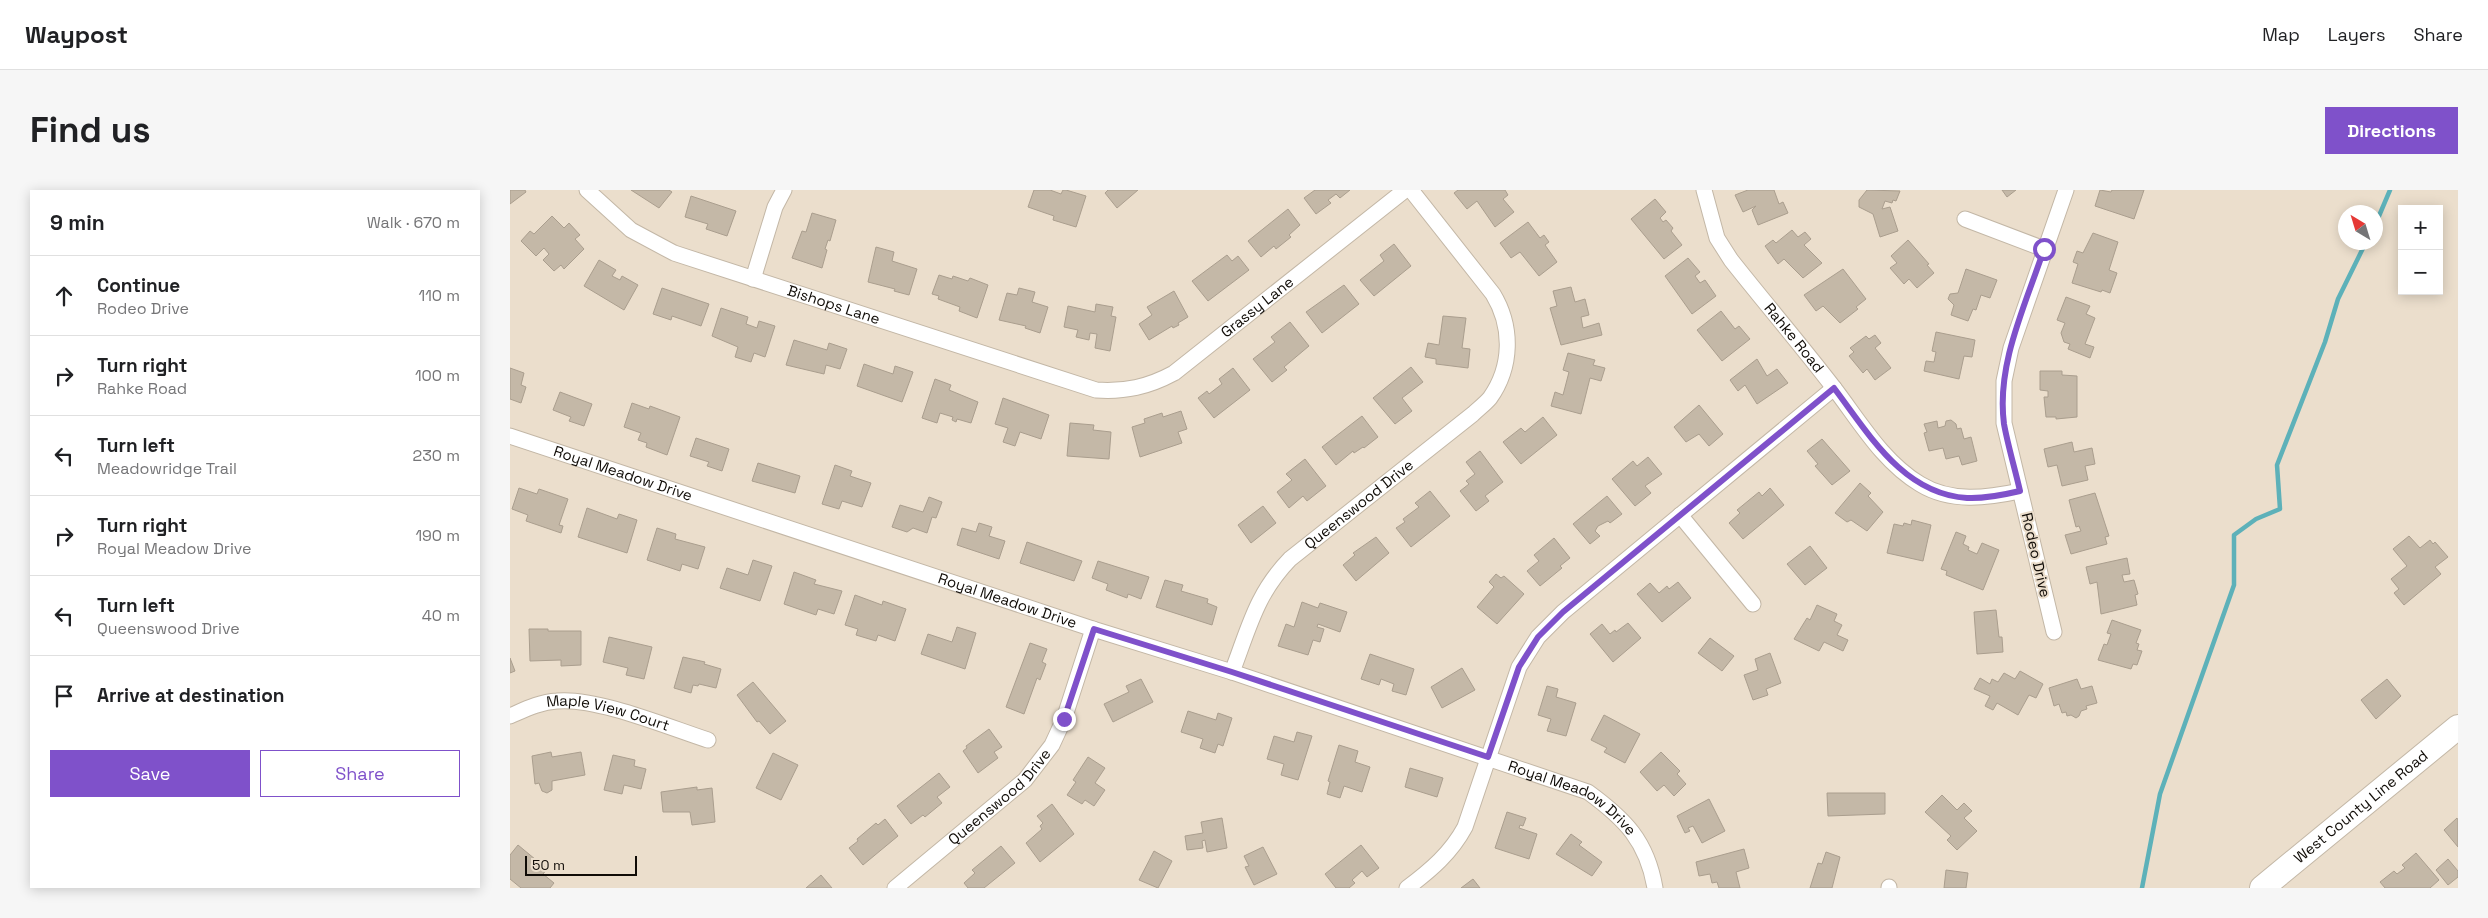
<!DOCTYPE html>
<html lang="en">
<head>
<meta charset="utf-8">
<style>
	:root { --surface:#fff; --page:#f6f6f6; --text:#202124; --muted:#757577; --line:#e0e0e0; --accent:#7f51ca }
	body { margin:0; font-family:"Space Grotesk",sans-serif; background:var(--page); color:var(--text) }
	.controls { position:absolute; right:15px; top:15px; display:grid; overflow:hidden; border-radius:0px; box-shadow:0 2px 12px #0003 }
	.controls button { width:45px; height:45px; display:grid; place-items:center; padding:0; border:0; border-bottom:1px solid var(--line); background:var(--surface); color:var(--text); font:25px sans-serif }
	.compass { position:absolute; left:1828px; top:15px; width:45px; height:45px; border-radius:50%; background:var(--surface); box-shadow:0 2px 12px #0003; rotate:322deg }
	.scale { position:absolute; left:15px; bottom:12px; width:112px; box-sizing:border-box; padding-left:5px; border:2px solid #100c07; border-top:0; font-size:14px; line-height:18px; white-space:nowrap; color:#100c07; -webkit-text-stroke:4px #ebdecc; paint-order:stroke }
	.stop { position:absolute; width:15px; height:15px; margin:-11px; border:4px solid #7f51ca; border-radius:50%; background:#fff }
	.stop.end { background:#7f51ca; border-color:#fff; box-shadow:0 1px 5px #0008 }
	.list { margin:0; padding:0; list-style:none }
	h2 { display:flex; justify-content:space-between; align-items:center; height:65px; margin:0; padding:0 20px; font-size:21px }
	h2 small { font-size:16px; font-weight:400; color:var(--muted) }
	.list li { display:grid; grid-template-columns:32px 1fr auto; gap:15px; align-items:center; box-sizing:border-box; height:80px; padding:0 20px; border-top:1px solid var(--line) }
	.list b { display:block; font-size:19px; white-space:nowrap }
	.list p { margin:0; font-size:16px; white-space:nowrap; color:var(--muted) }
	.list em { font-size:16px; font-style:normal; color:var(--muted) }
	.actions { display:flex; gap:10px; padding:15px 20px }
	.actions a { flex:1; padding:11px 0; border:1px solid var(--accent); border-radius:0px; text-align:center; font-size:18px; color:var(--accent) }
	.actions .main { background:var(--accent); color:#fff }
	.icon { flex:none; width:28px; height:28px; fill:none; stroke:currentColor; stroke-width:2; stroke-linecap:round; stroke-linejoin:round }
	.map { position:relative; flex:none; width:1948px; height:698px; overflow:hidden; border-radius:0px }
	header { display:flex; align-items:center; gap:30px; box-sizing:border-box; height:70px; padding:0 25px; background:var(--surface); border-bottom:1px solid var(--line) }
	header strong { font-size:24px }
	nav { display:flex; gap:28px; margin-inline-start:auto; font-size:18px }
	.intro { display:flex; align-items:center; justify-content:space-between; box-sizing:border-box; height:120px; padding:0 30px }
	h1 { margin:0; font-size:35px }
	.button { padding:12px 22px; border-radius:0px; background:var(--accent); color:#fff; font-size:18px; font-weight:700 }
	main { display:flex; gap:30px; padding:0 30px }
	aside { flex:1; background:var(--surface); border-radius:0px; box-shadow:0 2px 12px #0003 }
	.map>svg:first-child { display:block }
</style>
</head>
<body>
<header>
<strong>Waypost</strong>
<nav><a>Map</a><a>Layers</a><a>Share</a></nav>
</header>
<div class="intro"><h1>Find us</h1><a class="button">Directions</a></div>
<main>
<aside>
<h2>9 min<small>Walk · 670 m</small></h2>
<ul class="list">
<li><svg class="icon" aria-label="ahead" viewBox="0 0 24 24"><path d="M12 20V5M6 11l6-6 6 6"/></svg><div><b>Continue</b><p>Rodeo Drive</p></div><em>110 m</em></li>
<li><svg class="icon" aria-label="right" viewBox="0 0 24 24"><path d="M7 20v-9h11M14 6l5 5-5 5"/></svg><div><b>Turn right</b><p>Rahke Road</p></div><em>100 m</em></li>
<li><svg class="icon" aria-label="left" viewBox="0 0 24 24"><path d="M17 20v-9H6M10 6l-5 5 5 5"/></svg><div><b>Turn left</b><p>Meadowridge Trail</p></div><em>230 m</em></li>
<li><svg class="icon" aria-label="right" viewBox="0 0 24 24"><path d="M7 20v-9h11M14 6l5 5-5 5"/></svg><div><b>Turn right</b><p>Royal Meadow Drive</p></div><em>190 m</em></li>
<li><svg class="icon" aria-label="left" viewBox="0 0 24 24"><path d="M17 20v-9H6M10 6l-5 5 5 5"/></svg><div><b>Turn left</b><p>Queenswood Drive</p></div><em>40 m</em></li>
<li><svg class="icon" aria-label="arrive" viewBox="0 0 24 24"><path d="M6 21V4h12l-3 4 3 4H6"/></svg><div><b>Arrive at destination</b></div></li>
</ul>
<div class="actions"><a class="main">Save</a><a>Share</a></div>
</aside>
<div class="map">
<svg width="1948" height="698" viewBox="0 0 1948 698">
	<rect width="100%" height="100%" fill="#ebdecc"/>
	<g fill="none" stroke-linecap="round" stroke-linejoin="round">
		<path stroke="#5db1b9" stroke-width="4.5" d="M1866,33L1880,0
			M1632,698L1650,604L1724,395V345L1746,329L1770,319L1767,275L1815,152L1828,109L1856,52"/>
	</g>
	<path fill="#c4b8a7" stroke="#aa9e8e" d="M0,0H15L16,2L0,14Z
		M121,0H159L162,2L149,18Z
		M524,0H540L551,4L553,0H556L576,6L566,37L543,30L544,26L518,17Z
		M598,0H628L607,18L595,3Z
		M805,0H840L830,8L826,4L818,10L821,13L806,24L794,8Z
		M948,0H995L998,5L993,9L1004,22L985,37L967,11L957,19L944,3Z
		M1238,0H1264L1269,14L1273,12L1278,23L1248,35L1242,20L1246,16L1233,22L1225,5Z
		M1357,0L1390,1L1386,11L1383,10L1382,13L1375,11L1372,19L1380,17L1388,41L1370,47L1363,24L1349,17V10Z
		M1492,0H1506L1497,7Z
		M1590,0L1601,2L1602,0H1634L1624,29L1585,16Z
		M181,6L226,21L217,46L196,39L198,34L175,27Z
		M1145,9L1156,22L1150,28L1153,32L1156,30L1163,38L1161,41L1172,55L1154,69L1121,29Z
		M778,19L790,35L779,45L781,47L766,59L764,56L751,67L738,51Z
		M302,23L326,30L320,51L318,50L315,59L317,60L312,78L282,68L292,41L296,42Z
		M42,26L54,38L59,33L70,45L65,49L74,59L54,79L51,75L44,81L33,70L39,64L34,58L26,66L11,51L20,41L24,44Z
		M1018,32L1030,48L1034,45L1039,52L1035,55L1047,72L1029,86L1010,62L1001,68L990,53Z
		M1282,40L1288,47L1295,42L1301,49L1294,55L1312,73L1293,88L1274,69L1268,74L1255,56L1263,50L1266,53Z
		M1583,43L1608,52L1599,80L1607,83L1600,103L1592,100L1591,102L1562,93L1568,74L1563,72L1567,61L1573,63Z
		M1398,50L1419,74L1417,75L1424,83L1407,98L1399,89L1394,94L1380,78L1387,73L1381,66Z
		M884,54L901,76L864,106L850,90L874,71L870,65Z
		M366,57L384,62L382,71L407,79L399,105L384,101L385,99L358,92Z
		M717,65L722,71L728,66L739,80L698,111L682,91Z
		M1178,68L1190,82L1185,86L1190,93L1195,90L1206,106L1182,124L1155,86Z
		M89,70L106,80L102,86L110,90L112,86L128,95L114,120L74,96Z
		M1333,79L1356,109L1346,117L1348,119L1330,133L1313,116L1306,121L1294,105Z
		M1456,79L1487,90L1480,108L1471,105L1466,120L1463,119L1458,131L1441,125L1444,115L1438,109L1440,104L1448,103Z
		M429,85L442,89L443,86L458,91L460,88L478,95L467,128L449,121L450,117L428,109L429,106L422,104Z
		M834,95L849,114L812,143L796,122Z
		M1061,97L1065,112L1075,109L1079,125L1071,127L1073,138L1089,133L1092,145L1051,155L1040,118L1047,116L1043,101Z
		M152,98L199,114L191,136L162,126L161,130L143,124Z
		M509,98L525,102L522,112L538,117L530,143L515,138L516,136L489,130L497,103L507,105Z
		M664,101L678,127L668,133L669,135L663,138L662,136L639,150L629,134L642,125L637,117Z
		M1556,107L1580,116L1576,124L1585,128L1575,154L1584,157L1580,168L1558,159L1560,154L1554,152L1551,143L1555,133L1547,130Z
		M586,114L603,117L601,126L606,127L600,161L585,158L587,144L580,143L579,150L566,147L568,140L554,137L558,116L585,122Z
		M211,118L238,127L236,134L247,138L249,131L265,136L255,167L244,163L241,172L225,167L228,157L202,146Z
		M1211,121L1225,139L1229,136L1240,149L1212,171L1187,140Z
		M933,126L956,128L952,158L960,159L958,178L926,174V169L915,167L918,153L929,155Z
		M780,132L799,156L774,177L777,180L762,192L743,169L765,152L761,147Z
		M1426,142L1465,150L1462,167L1454,166L1449,189L1414,181L1416,171L1424,172L1426,162L1422,161Z
		M1365,145L1371,153L1365,158L1381,178L1365,190L1357,179L1353,183L1339,166L1344,162L1340,158L1356,146L1359,149Z
		M284,150L317,160L319,153L337,159L330,179L316,175L314,184L276,175Z
		M1058,163L1085,170L1083,175L1095,178L1091,191L1080,188L1071,224L1041,216L1045,202L1053,205L1059,182L1053,180Z
		M1247,169L1257,186L1267,179L1278,193L1247,214L1235,195L1228,201L1220,190Z
		M354,174L383,184L385,176L403,182L392,212L347,196Z
		M901,177L913,192L892,208L902,221L885,234L863,208Z
		M0,178L14,183L11,195L16,197L11,213L0,209Z
		M723,178L740,200L704,228L688,208L697,201L699,204L712,194L709,189Z
		M1530,181H1552V185L1567,186V227L1546,229V227H1536L1534,207H1538V201L1530,200Z
		M425,189L441,195L439,200L468,212L461,233L447,229L446,232L442,230L443,227L430,223L427,233L412,228Z
		M50,202L82,214L74,236L59,231L61,227L43,220Z
		M493,208L539,225L531,249L510,242L505,256L493,252L498,238L485,234Z
		M122,213L139,219L140,216L170,227L157,265L136,257L137,253L128,250L131,243L114,237Z
		M1189,215L1213,244L1199,256L1189,244L1176,252L1164,237Z
		M671,221L677,239L668,242L672,253L630,267L622,237L635,233L634,229L652,223L653,227Z
		M852,226L868,247L854,258L853,257L844,263L843,261L826,275L812,257Z
		M1033,227L1047,245L1011,274L993,252L1011,238L1015,242Z
		M1441,230L1446,234L1447,239L1451,238L1454,249L1461,247L1467,271L1452,275L1449,266L1436,269L1433,258L1419,261L1414,243L1417,242L1414,234L1427,231L1428,238L1435,236L1436,231Z
		M560,233L584,235L583,240L601,242L599,269L557,266Z
		M186,248L219,259L212,281L197,276L199,272L180,266Z
		M1312,249L1340,281L1322,295L1305,276L1308,274L1297,261Z
		M1562,252L1564,262L1582,258L1585,274L1575,276L1578,290L1552,296L1547,275L1538,277L1534,259Z
		M970,261L993,292L975,306L979,311L966,321L950,301L959,294L956,291L965,284L956,272Z
		M1138,267L1152,284L1135,296L1141,303L1125,316L1102,289L1123,271L1127,276Z
		M795,269L816,296L797,311L793,306L779,318L767,302L782,290L776,284Z
		M248,273L290,286L285,303L242,291Z
		M325,275L342,281L340,286L361,293L352,317L332,311L329,319L312,314Z
		M1350,293L1361,303L1358,306L1373,322L1357,341L1341,330L1337,332L1325,323Z
		M9,298L27,304L29,299L58,309L49,335L53,336L51,343L16,331L18,325L2,319Z
		M1260,298L1274,315L1233,349L1219,333L1230,323L1227,320L1249,302L1252,306Z
		M920,301L940,326L901,357L886,338L895,332L893,329L909,317L905,313Z
		M1585,303L1599,346L1595,347L1597,354L1561,364L1555,345L1571,341L1569,336L1566,337L1559,310Z
		M1097,306L1112,324L1100,333L1098,331L1088,336L1085,341L1090,346L1080,354L1063,334Z
		M419,307L432,312L426,328L422,327L417,343L403,338L397,342L382,337L390,315L413,322Z
		M753,316L766,333L741,353L728,335Z
		M77,318L107,329L109,324L127,330L117,363L68,347Z
		M1402,330L1421,335L1413,371L1377,363L1384,334L1393,336L1394,333L1401,335Z
		M469,333L482,337L479,346L495,351L489,369L447,355L452,338L466,342Z
		M147,338L166,344L165,349L195,357L188,379L172,374L170,381L137,370Z
		M1446,342L1456,346L1453,354L1459,357L1458,360L1467,364L1472,353L1489,360L1473,400L1436,385L1437,381L1431,379Z
		M1899,346L1910,358L1920,350L1923,354L1925,352L1938,367L1925,377L1931,384L1894,415L1884,403L1889,399L1881,389L1897,376L1883,359Z
		M866,347L879,363L846,391L833,375L845,365L843,363Z
		M1044,348L1060,368L1050,376L1052,378L1030,396L1017,381L1029,371L1024,365Z
		M517,352L572,371L564,391L510,373Z
		M1300,356L1317,378L1295,395L1277,374Z
		M1617,368L1620,384L1612,385L1614,392L1624,390L1628,404L1625,405L1627,415L1591,424L1587,392L1580,394L1576,377Z
		M243,370L262,376L250,411L210,398L217,378L238,385Z
		M588,371L639,387L631,409L618,404L617,408L596,400L598,394L582,388Z
		M284,382L306,390L304,394L332,401L324,424L308,419L306,425L274,414Z
		M986,384L991,388L994,386L1014,404L987,434L967,417L984,397L979,392Z
		M655,390L673,395L671,401L698,409L697,413L707,417L702,435L646,417Z
		M1168,392L1181,408L1152,432L1127,404L1140,393L1149,403L1157,396L1159,399Z
		M345,405L372,415L373,411L396,419L385,451L368,445L366,451L346,445L348,439L335,435Z
		M792,412L808,418L810,413L837,422L830,442L808,434L807,437L814,439L810,452L803,450L798,465L768,456L776,434L784,437Z
		M1307,415L1327,424L1324,431L1332,435L1327,445L1338,450L1333,461L1314,452L1309,461L1284,449L1297,428L1300,430Z
		M1486,420L1489,447H1492L1493,462L1467,464L1464,422Z
		M1602,430L1631,440L1626,453L1629,454L1627,460L1632,461L1627,475L1623,474L1621,479L1588,470L1594,454L1597,455L1601,444L1597,443Z
		M1118,433L1131,448L1103,472L1080,444L1092,434L1100,444L1105,440L1106,442Z
		M447,437L466,443L455,479L411,464L418,444L442,452Z
		M19,439H38V441H71V475L51,476V470L20,471Z
		M99,447L142,457L134,489L116,485L118,478L93,472Z
		M1200,448L1224,466L1212,481L1188,463Z
		M520,453L537,459L532,472L536,474L530,490L527,488L514,524L496,517Z
		M1260,463L1271,493L1256,499L1258,505L1243,510L1234,485L1248,480L1245,469Z
		M860,464L904,479L896,505L882,501L884,494L871,489L869,495L851,489Z
		M173,467L195,472L194,474L211,479L206,498L189,494L188,496L183,495L181,503L164,498Z
		M0,468L5,481L0,483Z
		M952,478L965,500L932,518L921,497Z
		M1510,481L1533,494L1526,508L1519,505L1508,525L1487,513L1483,520L1475,516L1480,506L1464,499L1470,488L1480,494L1482,489L1488,492L1494,483L1505,489Z
		M631,489L643,512L603,532L594,514L619,502L616,496Z
		M1567,489L1571,499L1582,496L1587,513L1576,516L1577,519L1571,521L1569,526L1566,528L1561,525L1557,526L1556,522L1552,523L1549,514L1544,516L1539,498Z
		M1877,489L1891,506L1866,529L1851,510Z
		M243,492L276,531L260,544L249,531L247,532L227,505Z
		M1037,496L1048,499L1046,507L1066,513L1056,546L1037,541L1041,529L1028,525Z
		M678,521L706,530L708,523L722,528L713,556L708,554L705,563L690,558L693,549L671,542Z
		M1094,525L1130,544L1115,573L1094,562L1097,558L1081,550Z
		M479,539L492,557L484,562L488,568L468,583L453,561L457,558L456,556Z
		M787,542L802,546L788,590L771,585L774,574L757,569L764,546L784,552Z
		M829,555L848,561L845,572L860,577L852,602L834,596L830,608L817,604L820,592L818,591Z
		M41,562L42,567L71,562L75,585L42,591V600L37,603L32,601L29,593L25,594L22,566Z
		M1151,562L1170,581L1167,584L1176,594L1164,606L1154,595L1147,601L1130,582Z
		M263,563L288,575L271,610L246,598Z
		M103,565L125,570L124,576L136,579L131,599L114,595L112,604L94,600Z
		M578,567L595,578L585,593L595,600L584,616L575,610L572,614L557,605L566,592L563,590Z
		M900,578L933,588L927,607L895,597Z
		M429,583L440,597L427,607L432,613L415,627L413,625L401,634L387,616Z
		M187,597V600L202,598L205,632L182,635L180,622H153L151,602Z
		M1317,603H1375V624L1318,626Z
		M1432,605L1447,620L1454,613L1462,621L1454,628L1467,641L1447,660L1437,650L1441,646L1415,622Z
		M1199,609L1215,641L1192,653L1183,636L1178,638L1180,641L1175,643L1167,626Z
		M542,614L564,644L530,672L516,653L532,639L530,636L533,633L527,626Z
		M997,622L1016,628L1013,636L1010,635L1009,638L1027,644L1019,669L985,658Z
		M712,628L717,658L697,662L695,650L692,651L693,658L677,660L675,646L693,643L691,632Z
		M1947,628L1948,630V657L1934,640Z
		M375,629L388,646L353,675L339,658L348,651L347,649L366,633L368,635Z
		M1061,644L1072,652L1069,655L1092,672L1082,686L1046,664Z
		M8,655L37,679L33,684L44,693L40,698H11L0,689V665Z
		M851,655L869,678L857,687L852,681L842,690L845,693L839,698H826L815,684Z
		M491,656L505,673L474,698H458L454,693L465,683L462,680Z
		M753,657L767,684L744,695L735,677L739,676L734,666Z
		M1234,659L1239,678L1226,682L1230,698H1209L1207,692L1202,693L1200,684L1189,686L1186,672Z
		M644,661L662,671L648,698L629,690Z
		M1316,662L1330,667L1322,698H1300L1308,673L1312,674Z
		M1906,663L1929,690L1920,698H1875L1870,692L1884,681L1887,684L1895,678L1892,675Z
		M1938,669L1948,681V687L1938,695L1926,680Z
		M1436,680L1458,683L1456,698H1434Z
		M311,685L322,698H296Z
		M963,689L970,698H951Z"/>
	<g fill="none" stroke-linecap="round" stroke-linejoin="round">
		<defs>
			<g id="street">
				<path id="s1" d="M77,0L121,40L164,63L586,200C615,202 638,197 664,183L895,0"/>
				<path id="s2" d="M1194,0L1207,48L1221,70C1255,113 1291,155 1324,198C1350,232 1373,272 1410,294C1441,313 1477,308 1510,301"/>
				<path d="M1455,29L1534,59"/>
				<path d="M243,89L265,17L274,0"/>
				<path id="s3" d="M0,246L583,439L722,482L1078,602C1115,629 1137,651 1145,698"/>
				<path d="M1170,325L1243,414"/>
				<path d="M1544,442L1494,233V191L1501,158L1556,0"/>
				<path id="s4" d="M722,482C739,438 746,404 780,369L963,224C968,219 975,214 980,208C1002,177 1003,137 983,104L901,0"/>
				<path id="s5" d="M0,526C16,519 30,512 47,511C86,507 158,537 198,550"/>
				<path id="s6" d="M385,698L515,590L542,555L554,529L583,439"/>
				<path d="M897,698C921,680 941,663 955,637L1009,477L1028,447L1053,422L1324,198"/>
				<path d="M1379,698V697"/>
			</g>
			<g id="primary">
				<path id="s7" d="M1752,698L1948,537"/>
			</g>
		</defs>
		<use href="#street" stroke="#c3b7a6" stroke-width="17"/>
		<use href="#primary" stroke="#c3b7a6" stroke-width="26"/>
		<use href="#street" stroke="#fff" stroke-width="15"/>
		<use href="#primary" stroke="#fff" stroke-width="24"/>
	</g>
	<g fill="none" stroke-linecap="round" stroke-linejoin="round">
		<path stroke="#7f51ca" stroke-width="6" d="M554,529L584,439L722,482L978,567L1009,477L1028,447L1053,422L1324,198C1359,244 1393,304 1457,308C1475,309 1493,305 1510,301C1505,279 1498,256 1494,234C1486,174 1516,114 1534,59"/>
	</g>
	<g text-anchor="middle" stroke-width="4" stroke-linejoin="round" paint-order="stroke">
		<g font-size="15" fill="#100c07" stroke="#ebdecc">
			<text dy="5" stroke="none"><textPath href="#s1" startOffset="276">Bishops Lane</textPath></text>
			<text dy="5" stroke="none"><textPath href="#s1" startOffset="739">Grassy Lane</textPath></text>
			<text dy="5" stroke="none"><textPath href="#s2" startOffset="176">Rahke Road</textPath></text>
			<text dy="5" stroke="none"><textPath href="#s3" startOffset="119">Royal Meadow Drive</textPath></text>
			<text dy="5" stroke="none"><textPath href="#s4" startOffset="216">Queenswood Drive</textPath></text>
			<text transform="translate(1526 365) rotate(77)" y="5">Rodeo Drive</text>
			<text dy="5" stroke="none"><textPath href="#s3" startOffset="524">Royal Meadow Drive</textPath></text>
			<text dy="5" stroke="none"><textPath href="#s5" startOffset="102">Maple View Court</textPath></text>
			<text dy="5" stroke="none"><textPath href="#s6" startOffset="139">Queenswood Drive</textPath></text>
			<text dy="5" stroke="none"><textPath href="#s3" startOffset="1124">Royal Meadow Drive</textPath></text>
			<text dy="5" stroke="none"><textPath href="#s7" startOffset="128">West County Line Road</textPath></text>
		</g>
	</g>
</svg>
<div class="controls">
<button>+</button>
<button>−</button>
</div>
<svg class="compass" viewBox="-18 -18 36 36"><path d="M0-13l5 13h-10z" fill="#e53935"/><path d="M0 13l5-13h-10z" fill="#757577"/></svg>
<div class="scale">50 m</div>
<div class="stop" style="left:1534px;top:59px"></div>
<div class="stop end" style="left:554px;top:529px"></div>
</div>
</main>
</body>
</html>
